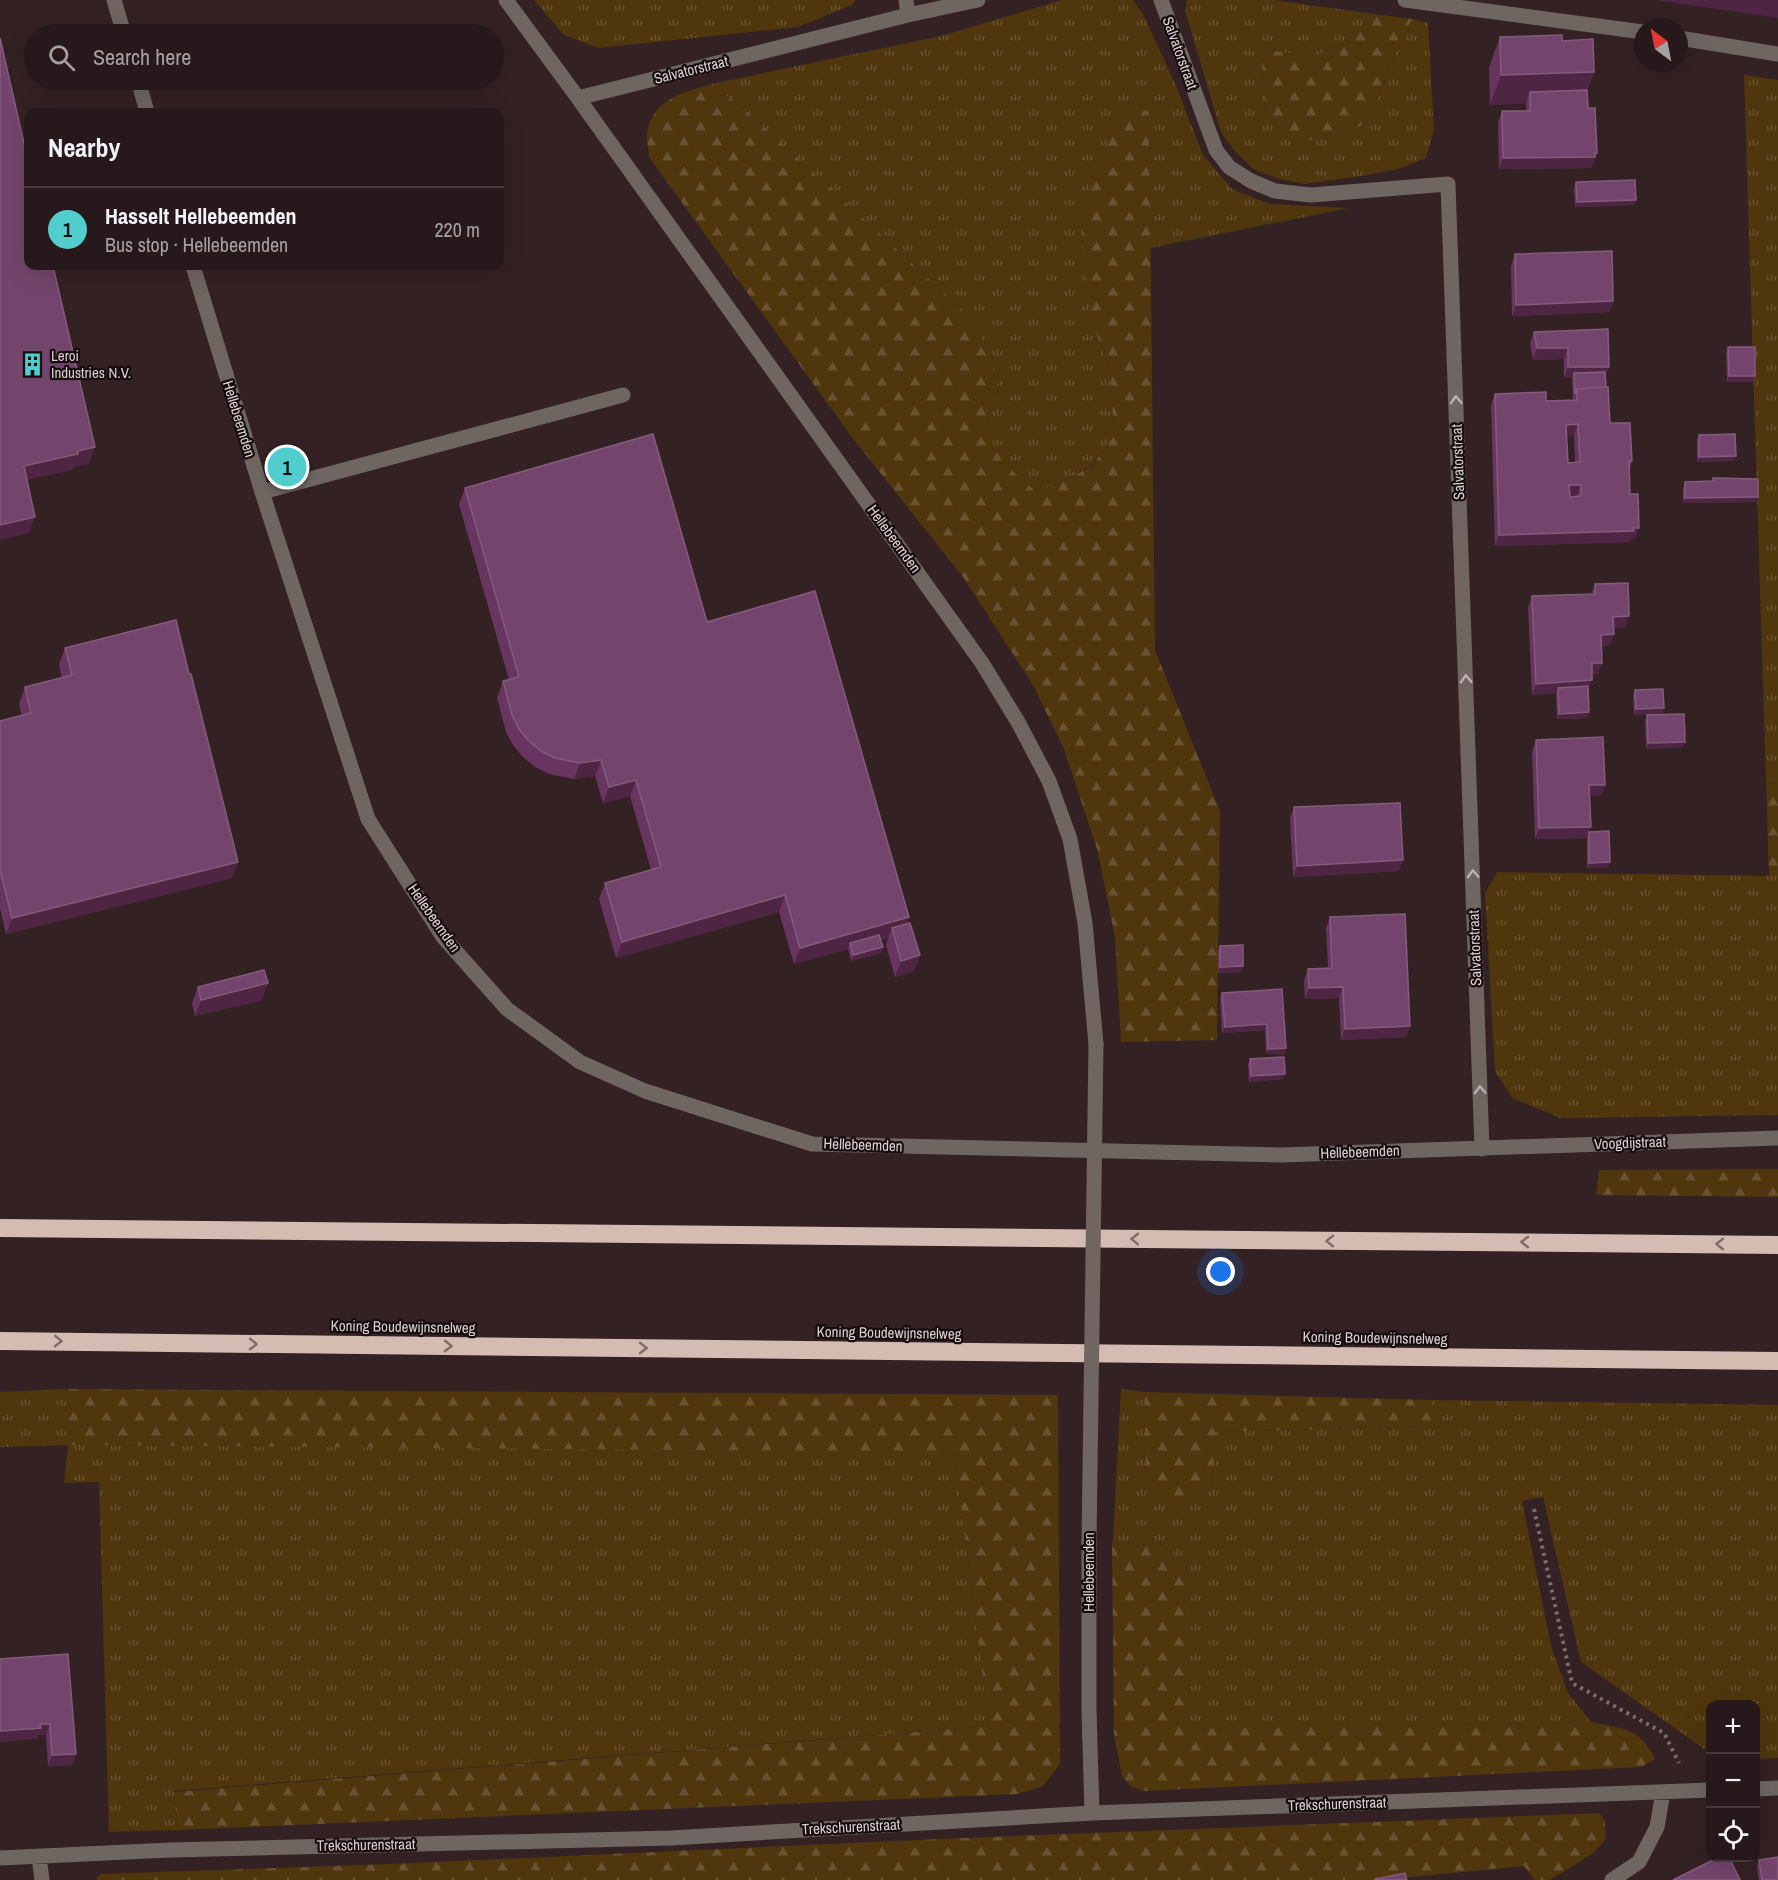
<!DOCTYPE html>
<html lang="en">
<head>
<meta charset="utf-8">
<style>
	:root { --surface:#27191b; --page:#332628; --text:#f1f3f6; --muted:#a4a0a3; --line:#43383a; --accent:#52cdcd }
	body { margin:0; font-family:"Archivo Narrow",sans-serif; background:var(--page); color:var(--text) }
	.controls { position:absolute; right:18px; bottom:18px; display:grid; overflow:hidden; border-radius:12px; box-shadow:0 6px 24px #0002 }
	.controls button { width:54px; height:54px; display:grid; place-items:center; padding:0; border:0; border-bottom:2px solid var(--line); background:var(--surface); color:var(--text); font:30px sans-serif }
	.compass { position:absolute; left:1634px; top:18px; width:54px; height:54px; border-radius:50%; background:var(--surface); box-shadow:0 6px 24px #0002; rotate:328deg }
	.you { position:absolute; left:1221px; top:1272px; width:21px; height:21px; margin:-15px; border:4px solid #fff; border-radius:50%; background:#1a73e8; box-shadow:0 0 0 9px #1a73e833 }
	.badge { display:grid; place-items:center; width:39px; height:39px; border-radius:50%; background:var(--accent); color:#111; font-size:20px; font-weight:700 }
	.pin { position:absolute; translate:-50% -50%; border:3px solid #fff; box-shadow:0 2px 6px #0006 }
	.list { margin:0; padding:0; list-style:none }
	h2 { display:flex; justify-content:space-between; align-items:center; height:78px; margin:0; padding:0 24px; font-size:26px }
	h2 small { font-size:20px; font-weight:400; color:var(--muted) }
	.list li { display:grid; grid-template-columns:39px 1fr auto; gap:18px; align-items:center; box-sizing:border-box; height:84px; padding:0 24px; border-top:2px solid var(--line) }
	.list b { display:block; font-size:22px; white-space:nowrap }
	.list p { margin:0; font-size:20px; white-space:nowrap; color:var(--muted) }
	.list em { font-size:20px; font-style:normal; color:var(--muted) }
	.icon { flex:none; width:33px; height:33px; fill:none; stroke:currentColor; stroke-width:2; stroke-linecap:round; stroke-linejoin:round }
	.map { position:relative; flex:none; width:1778px; height:1880px; overflow:hidden }
	.search { position:absolute; background:var(--surface); box-shadow:0 6px 24px #0002; left:24px; top:24px; width:480px; height:66px; display:flex; align-items:center; gap:15px; box-sizing:border-box; padding:0 21px; border-radius:33px; color:var(--muted); font-size:22px }
	.panel { position:absolute; background:var(--surface); box-shadow:0 6px 24px #0002; left:24px; top:108px; width:480px; height:162px; border-radius:12px }
	.map>svg:first-child { display:block }
</style>
</head>
<body>
<div class="map">
<svg width="1778" height="1880" viewBox="0 0 1778 1880">
	<defs>
		<pattern id="grass-tufts" width="24" height="20" patternUnits="userSpaceOnUse" patternTransform="scale(1.5)"><rect width="24" height="20" fill="#4f360d"/><path d="M3 7l-1-3M5 7V3M7 7l1-3M15 17l-1-3M17 17v-4M19 17l1-3" fill="none" stroke="#68522f"/></pattern>
		<pattern id="forest-firs" width="22" height="20" patternUnits="userSpaceOnUse" patternTransform="scale(1.5)"><rect width="22" height="20" fill="#4f360d"/><path d="M5 1l3.5 6h-7zM16 11l3.5 6h-7z" fill="#68522f"/></pattern>
	</defs>
	<rect width="100%" height="100%" fill="#342124"/>
	<path fill="url(#grass-tufts)" d="M534,0H856L852,5L798,27L599,48L564,35Z
		M1062,0H1133L1142,12L1174,81L1203,155L1232,189L1270,204L1349,208L1150,248L1149,112L1091,316L1110,373L1114,436L1093,464L1057,485L1035,491L1004,463L985,434L998,380L967,314L748,112L711,84L941,36Z
		M1187,0H1274L1374,14L1347,40L1313,58L1271,50L1262,63L1265,109L1325,139L1359,127L1372,116L1389,67L1412,19L1428,23L1434,129L1426,158L1402,168L1362,176L1305,184L1279,179L1253,169L1234,150L1221,132L1185,11Z
		M1744,75L1778,80V784L1766,783Z
		M1497,872L1778,876V1115L1561,1118L1512,1098L1495,1071L1485,893Z
		M66,1389L69,1445L954,1451L989,1726L174,1791L177,1830L109,1832L99,1482L64,1483L68,1445L0,1447V1392Z
		M1121,1389L1144,1392L1146,1476L1211,1488L1216,1432L1430,1426L1431,1400L1778,1405V1758L1756,1759V1704H1710V1753L1581,1662L1543,1497L1522,1501L1551,1646L1568,1693L1591,1722L1189,1730L1191,1566L1157,1542H1113Z"/>
	<path fill="url(#forest-firs)" d="M1374,14L1412,19L1389,67L1372,116L1359,127L1325,139L1300,141L1276,124L1265,109L1262,63L1271,50L1313,58L1347,40Z
		M711,84L748,112L967,314L984,341L998,380L985,434L1004,463L1035,491L1057,485L1093,465L1114,436L1110,373L1091,316L1080,218L1119,116L1133,106L1149,112L1155,650L1220,811L1217,1040L1121,1042L1115,937L1097,849L1064,749L1033,685L963,577L851,436L649,157C649,150 646,140 647,133C652,100 683,92 711,84Z
		M1766,783L1778,784V876H1769Z
		M1778,1169V1197L1596,1195L1599,1170Z
		M66,1389L1058,1395L1060,1764L1043,1786L1018,1794L177,1830L174,1792L989,1726L954,1452L68,1445Z
		M1144,1392L1431,1400V1426L1216,1432L1211,1488L1195,1500L1167,1496L1146,1476Z
		M1112,1542H1157L1191,1566L1189,1729L1591,1722C1623,1729 1640,1727 1655,1759L1641,1767L1144,1791L1130,1786L1122,1776L1114,1734Z
		M1599,1813L1605,1821L1606,1839L1592,1854L1550,1880H1535L1524,1866L1381,1880H96L100,1874L391,1864L940,1839Z"/>
	<g fill="none" stroke-linecap="round" stroke-linejoin="round">
		<path stroke="#7c6c6e" stroke-width="4" stroke-dasharray="3 4.5" stroke-linecap="butt" d="M1534,1509L1572,1683L1664,1733L1679,1763"/>
		<path stroke="#6f6662" stroke-width="15" d="M114,0L124,34
			M506,0L578,98L982,663L1018,722L1049,781L1070,839L1085,923L1096,1044
			M906,0L908,15
			M1161,0L1216,150L1229,167L1251,181L1275,191L1311,195L1448,184L1482,1149
			M1405,0L1643,32
			M1679,38L1778,54
			M138,80L147,112
			M578,98L908,15L978,0
			M193,266L262,492L368,819L443,937L507,1009L580,1062L645,1091L812,1144L1281,1155L1778,1138
			M262,492L623,395
			M1089,1542V1711L1092,1813
			M1756,1789L1778,1788
			M39,1856L42,1880
			M0,1858L170,1850L671,1838L1092,1813L1710,1790
			M1612,1880L1639,1862L1657,1827L1663,1792"/>
		<path stroke="#d4bcb3" stroke-width="18" d="M0,1228L1778,1245
			M0,1341L1778,1361"/>
		<path stroke="#6f6662" stroke-width="15" d="M1089,1542L1096,1044"/>
	</g>
	<path fill="#683560" fill-rule="evenodd" d="M1500,37L1562,41L1594,72L1587,90L1588,108L1597,153L1591,168L1499,169L1498,122L1502,111H1526V103L1490,105L1489,67Z
		M1576,182L1634,205L1575,207L1574,187Z
		M1515,254L1613,301L1609,312L1512,316L1511,266Z
		M1534,332L1609,367L1605,376L1610,423L1632,461L1630,469V494L1635,539H1631L1630,542L1495,546L1491,405L1495,394L1546,401L1573,400L1572,378H1564V359L1533,360L1530,343ZM1566,435H1574L1575,462L1568,463Z
		M1728,347L1755,376L1753,382H1727L1726,353Z
		M1699,435L1734,461L1697,462V440Z
		M1713,478L1756,502L1683,503V488L1685,482L1712,481Z
		M465,488L707,622L909,917L907,924L914,971L895,977L886,945L888,938L881,940V953L851,961L848,949L794,964L779,912L616,958L599,899L605,883L651,870L630,796L603,803L595,776L574,779L549,774L535,767L523,757L513,745L506,732L497,698L503,681L509,680L459,504Z
		M1595,584L1625,627L1614,628V634L1610,645L1601,646L1602,663L1598,674H1592L1588,691L1589,712L1587,718L1557,719L1556,693L1532,695L1528,607L1532,596L1591,594Z
		M65,648L232,878L6,934L0,909V721L22,716L19,704L25,687L62,678L59,664Z
		M1635,690L1662,713L1634,715L1633,695Z
		M1647,715L1683,747L1646,749L1645,721Z
		M1536,740L1601,796H1589V832L1608,868H1587V838L1535,839L1532,751Z
		M1294,807L1399,871L1293,877L1290,818Z
		M1330,917L1410,1026L1406,1037L1341,1040L1339,998L1305,999L1304,980L1308,969L1328,968L1326,928Z
		M1220,946L1241,972L1218,973V951Z
		M198,987L262,1000L195,1016L192,1003Z
		M1282,989L1284,1054H1266L1265,1030L1222,1033L1220,998L1222,993Z
		M1250,1059L1283,1079L1249,1082L1248,1065Z
		M0,1659L76,1754L72,1765L48,1766L46,1735H38L37,1739Z
		M1759,1860L1778,1880H1759L1757,1866Z"/>
	<path fill="#4e2643" d="M1655,0H1778V18Z
		M1594,72L1583,102L1530,92L1526,103L1490,105L1501,75Z
		M1597,153L1591,168L1499,169L1503,158Z
		M1636,200L1634,205L1575,207L1577,202Z
		M1613,301L1609,312L1512,316L1516,305Z
		M1537,348H1568L1564,359L1533,360Z
		M1568,367H1609L1605,378L1574,373L1572,378H1564Z
		M1729,376H1755L1753,382H1727Z
		M1578,424L1574,435L1562,436L1566,425Z
		M95,447L89,464L74,467L72,470L18,482L24,466Z
		M1736,456L1734,461L1697,462L1699,457Z
		M1569,485H1581L1577,496H1565Z
		M1758,497L1756,502L1683,503L1685,498Z
		M35,517L29,533L0,540V525Z
		M1639,528L1635,539H1631L1630,542L1495,546L1499,535Z
		M1629,616L1625,627L1609,628L1613,617Z
		M1614,634L1610,645L1597,646L1601,635Z
		M1592,663H1602L1598,674H1588Z
		M1592,680L1588,691L1558,688L1556,693L1532,695L1536,684Z
		M1664,708L1662,713L1634,715L1636,709Z
		M1589,712L1587,718L1557,719L1559,714Z
		M1685,742L1683,747L1646,749L1648,743Z
		M601,760L595,776L574,779L580,763Z
		M636,780L630,796L603,803L609,787Z
		M1589,785H1605L1601,796H1585Z
		M1591,827L1587,838L1535,839L1539,828Z
		M1403,860L1399,871L1293,877L1297,866Z
		M238,862L232,878L6,934L12,918Z
		M1610,862L1608,868H1587L1589,863Z
		M785,895L779,912L616,958L622,942Z
		M909,917L903,933L892,928L888,938L851,948L850,943L848,949L794,964L800,948Z
		M883,947L881,953L851,961L853,955Z
		M920,955L914,971L895,977L901,961Z
		M1243,966L1241,972L1218,973L1220,967Z
		M268,983L262,1000L195,1016L201,1000Z
		M1343,987L1339,998L1305,999L1309,988Z
		M1267,1024L1265,1030L1222,1033L1225,1027Z
		M1410,1026L1406,1037L1341,1040L1345,1029Z
		M1286,1048L1284,1054H1266L1268,1049Z
		M1285,1074L1283,1079L1249,1082L1251,1076Z
		M40,1724H50L46,1735H38L37,1739L0,1742V1731Z
		M76,1754L72,1765L48,1766L52,1755Z"/>
	<path fill="#74456c" stroke="#845b7c" stroke-width="1.5" fill-rule="evenodd" d="M1562,35V41L1593,39L1594,72L1501,75L1500,37Z
		M0,38L28,161V266H53L95,447L78,451V454L24,466L35,517L0,525Z
		M1587,90L1588,108H1595L1597,153H1595V157L1503,158L1502,111H1530V92Z
		M1635,180L1636,200L1577,202L1576,182Z
		M1612,251L1613,301L1516,305L1515,254Z
		M1608,329L1609,367H1568V348H1537L1534,332Z
		M1728,347H1755V376H1729Z
		M1605,372L1606,387L1577,389L1575,394L1574,373Z
		M1608,387L1610,423H1630L1632,461H1629L1630,494H1638L1639,528H1633L1634,531L1499,535L1495,394L1546,392V401L1577,400V389ZM1578,424L1580,462L1568,463L1566,425ZM1569,485H1581V496L1570,497Z
		M653,434L707,622L815,591L909,917L800,948L785,895L622,942L605,883L661,867L636,780L609,787L601,760L580,763L555,758L541,751L529,741L519,729L512,715L503,681L519,677L465,488Z
		M1735,434L1736,456L1699,457V435Z
		M1713,478L1758,479V497L1685,498V482L1713,481Z
		M1628,583L1629,616L1613,617L1614,634L1601,635L1602,663H1592V680L1536,684L1532,596L1595,594V584Z
		M176,620L189,674H191L238,862L12,918L0,870V721L31,713L25,687L72,675L65,648Z
		M1588,686L1589,712L1559,714L1558,688Z
		M1663,689L1664,708L1636,709L1635,690Z
		M1684,714L1685,742L1648,743L1647,715Z
		M1603,737L1605,785H1589L1591,827L1539,828L1536,740Z
		M1400,803L1403,860L1297,866L1294,807Z
		M1609,831L1610,862L1589,863V832Z
		M1405,914L1410,1026L1345,1029L1343,987L1309,988L1308,969L1332,968L1330,917Z
		M910,923L920,955L901,961L892,928Z
		M879,935L883,947L853,955L850,943Z
		M1243,945V966L1220,967V946Z
		M264,970L268,983L201,1000L198,987Z
		M1282,989L1286,1048L1268,1049L1267,1024L1225,1027L1222,993Z
		M1284,1057L1285,1074L1251,1076L1250,1059Z
		M68,1654L76,1754L52,1755L50,1724H40L41,1728L0,1731V1659Z
		M1719,1857H1729L1740,1880H1673Z
		M1778,1857V1880H1762L1759,1860Z
		M1405,1873L1407,1880H1375V1879Z"/>
	<defs><path id="oneway-chevron" d="M-2-3.5L2.5 0L-2 3.5" fill="none" stroke-width="1.6" stroke-linecap="round" stroke-linejoin="round" transform="scale(1.5)"/></defs>
	<g stroke="#bbb0af">
		<use href="#oneway-chevron" transform="translate(1456 400) rotate(-92)"/>
		<use href="#oneway-chevron" transform="translate(1466 679) rotate(-92)"/>
		<use href="#oneway-chevron" transform="translate(1473 874) rotate(-92)"/>
		<use href="#oneway-chevron" transform="translate(1480 1090) rotate(-92)"/>
	</g>
	<g stroke="#7e6d69">
		<use href="#oneway-chevron" transform="translate(1135 1239) rotate(-179)"/>
		<use href="#oneway-chevron" transform="translate(1330 1241) rotate(-179)"/>
		<use href="#oneway-chevron" transform="translate(1525 1242) rotate(-179)"/>
		<use href="#oneway-chevron" transform="translate(1720 1244) rotate(-179)"/>
		<use href="#oneway-chevron" transform="translate(58 1341) rotate(1)"/>
		<use href="#oneway-chevron" transform="translate(253 1344) rotate(1)"/>
		<use href="#oneway-chevron" transform="translate(448 1346) rotate(1)"/>
		<use href="#oneway-chevron" transform="translate(643 1348) rotate(1)"/>
	</g>
	<defs>
		<symbol id="building-bare" viewBox="-9 -9 18 18"><path d="M-4-6H4V6H1V3H-1V6H-4ZM-2.5-4.3h1.7v1.8h-1.7ZM.8-4.3h1.7v1.8H.8ZM-2.5-1h1.7V.8h-1.7ZM.8-1h1.7V.8H.8Z" fill="#52cdcd" stroke="#160d0f" stroke-width="2.5" paint-order="stroke"/></symbol>
	</defs>
	<g fill-rule="evenodd">
		<use href="#building-bare" x="16" y="348" width="33" height="33"/>
	</g>
	<g text-anchor="middle" stroke-width="4.5" stroke-linejoin="round" paint-order="stroke">
		<g font-size="15" fill="#dccfd0" stroke="#160d0f">
			<text transform="translate(1180 53) rotate(70)" y="5">Salvatorstraat</text>
			<text transform="translate(691 70) rotate(-14)" y="5">Salvatorstraat</text>
			<text transform="translate(239 419) rotate(73)" y="5">Hellebeemden</text>
			<text transform="translate(1458 462) rotate(-92)" y="5">Salvatorstraat</text>
			<text transform="translate(894 539) rotate(54)" y="5">Hellebeemden</text>
			<text transform="translate(434 918) rotate(55)" y="5">Hellebeemden</text>
			<text transform="translate(1475 948) rotate(-92)" y="5">Salvatorstraat</text>
			<text transform="translate(1630 1143) rotate(-2)" y="5">Voogdijstraat</text>
			<text transform="translate(863 1145) rotate(2)" y="5">Hellebeemden</text>
			<text transform="translate(1360 1152) rotate(-2)" y="5">Hellebeemden</text>
			<text transform="translate(403 1327) rotate(1)" y="5">Koning Boudewijnsnelweg</text>
			<text transform="translate(889 1333) rotate(1)" y="5">Koning Boudewijnsnelweg</text>
			<text transform="translate(1375 1338) rotate(1)" y="5">Koning Boudewijnsnelweg</text>
			<text transform="translate(1089 1572) rotate(-90)" y="5">Hellebeemden</text>
			<text transform="translate(1337 1804) rotate(-2)" y="5">Trekschurenstraat</text>
			<text transform="translate(851 1827) rotate(-3)" y="5">Trekschurenstraat</text>
			<text transform="translate(366 1845) rotate(-1)" y="5">Trekschurenstraat</text>
		</g>
		<g font-size="15" fill="#dccfd0" stroke="#160d0f" text-anchor="start">
			<text x="51" y="361">Leroi<tspan x="51" dy="17">Industries N.V.</tspan></text>
		</g>
	</g>
</svg>
<div class="controls">
<button>+</button>
<button>−</button>
<button><svg class="icon" aria-label="locate" viewBox="0 0 24 24"><circle cx="12" cy="12" r="6"/><path d="M12 2v4M12 18v4M2 12h4M18 12h4"/></svg></button>
</div>
<svg class="compass" viewBox="-18 -18 36 36"><path d="M0-13l5 13h-10z" fill="#e53935"/><path d="M0 13l5-13h-10z" fill="#a4a0a3"/></svg>
<div class="you"></div>
<div class="pin badge" style="left:287px;top:467px">1</div>
<div class="search"><svg class="icon" aria-label="search" viewBox="0 0 24 24"><circle cx="10" cy="10" r="6"/><path d="M15 15l6 6"/></svg>Search here</div>
<section class="panel">
<h2>Nearby<small></small></h2>
<ul class="list">
<li><span class="badge">1</span><div><b>Hasselt Hellebeemden</b><p>Bus stop · Hellebeemden</p></div><em>220 m</em></li>
</ul>
</section>
</div>
</body>
</html>
